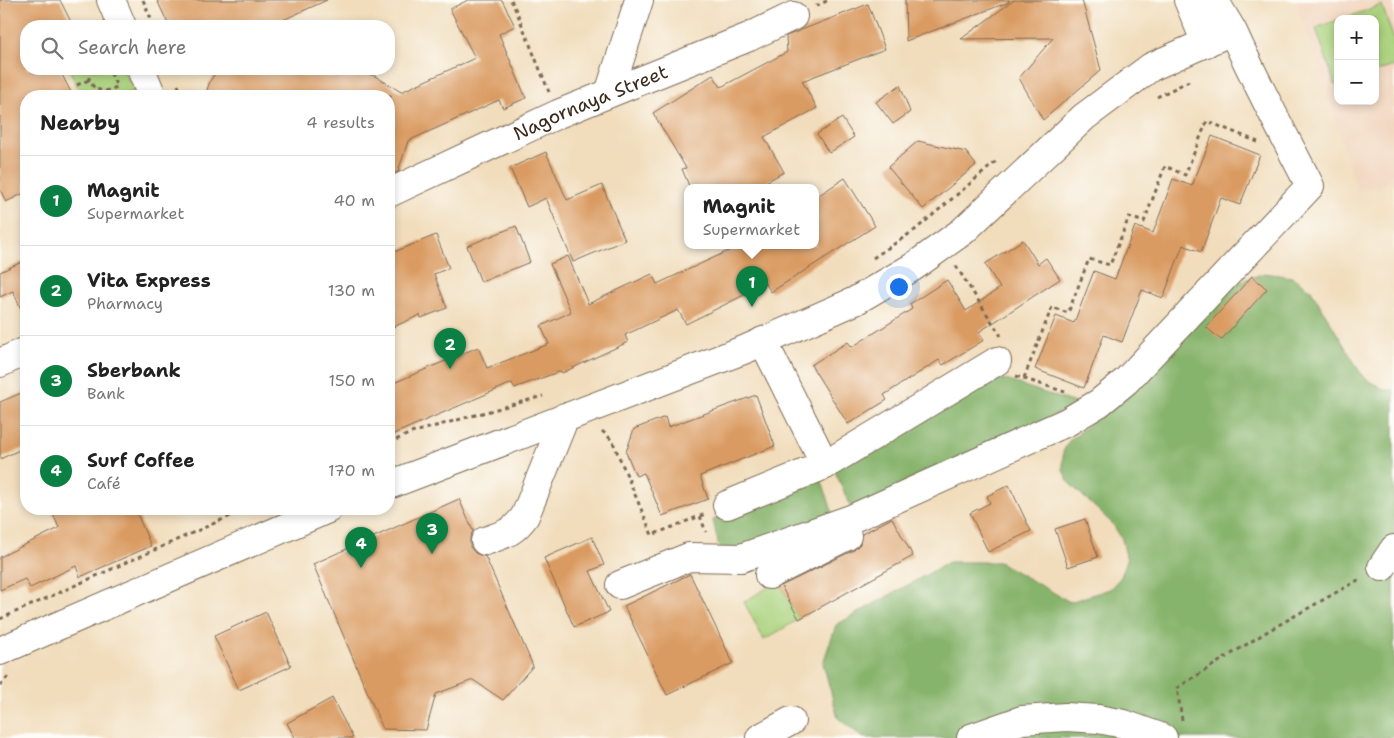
<!DOCTYPE html>
<html lang="en">
<head>
<meta charset="utf-8">
<style>
	:root { --surface:#fff; --page:#f6f6f6; --text:#222; --muted:#767676; --line:#e0e0e0; --accent:#0b8043 }
	body { margin:0; font-family:"Shantell Sans",sans-serif; background:var(--page); color:var(--text) }
	.controls { position:absolute; right:15px; top:15px; display:grid; overflow:hidden; border-radius:10px; box-shadow:0 2px 8px #0003 }
	.controls button { width:45px; height:45px; display:grid; place-items:center; padding:0; border:0; border-bottom:1px solid var(--line); background:var(--surface); color:var(--text); font:25px sans-serif }
	.you { position:absolute; left:898px; top:286px; width:18px; height:18px; margin:-12px; border:4px solid #fff; border-radius:50%; background:#1a73e8; box-shadow:0 0 0 8px #1a73e833 }
	.badge { display:grid; place-items:center; width:32px; height:32px; border-radius:50%; background:var(--accent); color:#fff; font-size:16px; font-weight:700 }
	.pin { position:absolute; translate:-50% -41px; filter:drop-shadow(0 1px 2px #0008) }
	.pin::after { content:''; position:absolute; top:26px; width:18px; height:15px; background:inherit; clip-path:polygon(0 0,100% 0,50% 100%) }
	.popup { position:absolute; left:684px; top:184px; width:135px; height:65px; box-sizing:border-box; display:grid; place-content:center; border-radius:10px; background:var(--surface); filter:drop-shadow(0 1px 4px #0005); font-size:16px; white-space:nowrap; color:var(--muted) }
	.popup b { font-size:19px; color:var(--text) }
	.popup::after { content:''; position:absolute; left:50%; top:100%; margin-left:-10px; border:10px solid transparent; border-top-color:var(--surface) }
	.list { margin:0; padding:0; list-style:none }
	h2 { display:flex; justify-content:space-between; align-items:center; height:65px; margin:0; padding:0 20px; font-size:21px }
	h2 small { font-size:16px; font-weight:400; color:var(--muted) }
	.list li { display:grid; grid-template-columns:32px 1fr auto; gap:15px; align-items:center; box-sizing:border-box; height:90px; padding:0 20px; border-top:1px solid var(--line) }
	.list b { display:block; font-size:19px; white-space:nowrap }
	.list p { margin:0; font-size:16px; white-space:nowrap; color:var(--muted) }
	.list em { font-size:16px; font-style:normal; color:var(--muted) }
	.icon { flex:none; width:28px; height:28px; fill:none; stroke:currentColor; stroke-width:2; stroke-linecap:round; stroke-linejoin:round }
	.map { position:relative; flex:none; width:1394px; height:738px; overflow:hidden }
	.search { position:absolute; background:var(--surface); box-shadow:0 2px 8px #0003; left:20px; top:20px; width:375px; height:55px; display:flex; align-items:center; gap:12px; box-sizing:border-box; padding:0 18px; border-radius:20px; color:var(--muted); font-size:19px }
	.panel { position:absolute; background:var(--surface); box-shadow:0 2px 8px #0003; left:20px; top:90px; width:375px; height:425px; border-radius:20px }
	.map>svg:first-child { display:block }
</style>
</head>
<body>
<div class="map">
<svg width="1394" height="738" viewBox="0 0 1394 738">
	<rect width="100%" height="100%" fill="#fdfcf7"/>
	<filter id="ink" filterUnits="userSpaceOnUse"><feTurbulence type="fractalNoise" baseFrequency=".02" numOctaves="2"/><feDisplacementMap in="SourceGraphic" scale="10" xChannelSelector="R" yChannelSelector="G"/><feConvolveMatrix kernelMatrix="1 2 1 2 8 2 1 2 1" color-interpolation-filters="sRGB"/></filter>
	<filter id="wash" filterUnits="userSpaceOnUse"><feTurbulence type="fractalNoise" baseFrequency=".0096" numOctaves="4" result="noise"/><feDisplacementMap in="SourceGraphic" scale="20" xChannelSelector="R" yChannelSelector="G"/><feGaussianBlur stdDeviation="1.12" result="paint"/><feColorMatrix in="noise" values="0 0 0 0 0 0 0 0 0 0 0 0 0 0 0 0 0 1.4 0 .05"/><feComposite in="paint" operator="in"/></filter>
	<g filter="url(#wash)">
		<rect width="100%" height="100%" fill="#f1ddbc"/>
		<path fill="#f1d5bd" fill-rule="evenodd" d="M1296,0H1394V180L1358,192ZM1338,19H1375V101H1338Z"/>
		<path fill="#aad27d" stroke="#727e4e" d="M1382,5L1394,40V66L1375,72V19H1342Z
			M1338,20V84L1335,85L1316,28Z
			M69,69H123L134,91L124,96H82Z
			M778,581L799,619L764,640L744,602Z"/>
		<path fill="#87b46c" stroke="#616f45" d="M1265,273L1292,277L1311,290L1363,377L1385,390H1394V735L1389,738H864L838,718L823,663L836,625L949,562H999L1070,602L1110,589L1121,577L1127,560L1122,539L1112,523L1069,483L1063,470V452L1069,441L1088,425L1217,297L1244,280Z
			M994,369L1000,378L1078,404L853,512L833,467Z
			M821,478L834,517L740,549L719,547L713,520Z"/>
		<g id="blocks">
			<path fill="#da9b62" d="M0,0H60L73,26H26V69H59L73,96H26V192L6,202L0,189Z
				M157,0H327L270,26H169Z
				M468,0H502L515,26L499,34L526,98L503,108L499,100L408,141L398,172L389,176V98L392,96H205L210,81L218,69H313L332,74L353,71L364,73L375,76L401,92L475,58L450,9Z
				M905,0H1009V2L906,41Z
				M1014,0H1082L1101,70L1043,120L1019,78L1053,38L961,39Z
				M868,4L885,49L802,81L817,108L764,137L784,172L755,188H690L682,169L686,168L653,113L713,75L721,87L787,52L786,36Z
				M900,85L910,112L893,124L876,102Z
				M842,118L854,137L829,153L817,134Z
				M1212,136L1260,155L1240,205L1221,198L1201,252L1183,245L1163,298L1142,290L1122,342L1104,335L1084,388L1035,369L1056,316L1074,323L1094,271L1115,279L1135,226L1153,233L1173,179L1192,186Z
				M918,141L966,152L976,165L923,209L888,167Z
				M546,152L567,200L602,185L625,240L573,262L546,198L527,207L510,168Z
				M845,178L875,226L771,292L766,284L686,324L678,310L625,335L628,342L562,373L561,371L514,388L512,383L389,436V385L478,347L487,368L549,344L541,326L571,312L550,264L568,256L588,304L652,274L657,284L739,246H816V197Z
				M516,226L530,262L481,282L467,246Z
				M436,235L449,268L434,274L447,308L421,318L420,315L389,329V254Z
				M1023,240L1038,264L1046,258L1060,279L979,332L984,340L943,365L939,360L884,395L887,400L848,424L811,365L848,342L852,347L912,309L910,304L947,280L966,311L1000,288L985,264Z
				M26,260V320L13,291L0,297V272Z
				M1252,276L1267,289L1221,340L1206,327Z
				M26,391V447L0,459V402Z
				M756,395L775,446L700,476L708,499L662,516L644,473L636,476L626,452L634,429L665,417L668,427Z
				M1009,485L1031,531L988,552L970,513L990,503L987,496Z
				M459,499L473,531L470,538V547L475,553L482,556H485L533,666L503,700L473,680L436,694L426,730L383,729L313,564Z
				M51,509H135L151,546L80,577L76,566L30,588L25,579L0,590V557L59,528Z
				M892,518L913,556L799,619L781,586L854,550L860,544L862,534Z
				M1085,519L1098,557L1068,567L1055,529Z
				M592,537L604,565L590,571L609,612L574,627L544,558Z
				M690,574L733,663L667,695L624,606Z
				M266,612L291,666L239,690L214,636Z
				M332,698L353,738H295L287,723Z"/>
		</g>
	</g>
	<g filter="url(#ink)">
		<use href="#blocks" fill-opacity="0" stroke="#7b6955" stroke-width="1"/>
		<g fill="none" stroke-linecap="round" stroke-linejoin="round">
			<defs>
				<g id="minor">
					<path d="M111,0L122,26"/>
					<path d="M1188,0L1206,43"/>
					<path d="M141,69L152,96"/>
					<path d="M609,93L639,0"/>
					<path id="s1" d="M389,193L558,114L749,37L793,16"/>
					<path d="M763,341L825,465L997,361"/>
					<path d="M0,363L26,351"/>
					<path d="M389,485L746,349L855,301L913,267L963,231L1084,117L1151,67L1232,31"/>
					<path d="M727,505L825,465"/>
					<path d="M485,541C504,534 512,534 525,516L565,417"/>
					<path d="M1382,567L1394,549"/>
					<path d="M769,575L847,536"/>
					<path d="M620,585L689,557L741,558L851,519L1067,422L1099,403L1126,381L1310,186C1284,135 1257,85 1234,34C1228,22 1220,12 1215,0"/>
					<path d="M0,651L328,509"/>
					<path d="M760,738L791,721"/>
					<path d="M971,738L1022,720L1066,717L1098,719L1124,724L1163,738"/>
				</g>
			</defs>
			<use href="#minor" stroke="#7b6955" stroke-width="30"/>
			<path stroke="#7b6955" stroke-width="3" stroke-dasharray="4 4" stroke-linecap="butt" d="M143,0L154,26
				M511,0L518,15L549,92
				M816,6L829,0
				M89,69V80L95,89L106,91L117,87L109,69
				M77,85L89,80
				M178,85L182,96
				M1157,97L1189,81
				M873,258L915,230L998,160
				M956,266L1001,336
				M1016,376L1065,392
				M1024,378L1052,307L1068,313L1089,259L1110,265L1129,217L1144,222L1165,166L1185,175L1207,121L1258,142
				M602,431L612,440L652,535L705,514
				M389,443L411,433L543,396
				M700,516L706,532
				M0,619L246,509
				M0,686L9,675
				M1182,720L1177,688L1268,631L1360,579"/>
			<use href="#minor" stroke="#fff" stroke-width="28"/>
		</g>
	</g>
	<g text-anchor="middle" stroke-width="5" stroke-linejoin="round" paint-order="stroke">
		<g font-size="19" fill="#3b2a1e" stroke="#fdfcf7">
			<text dy="7" stroke="none"><textPath href="#s1" startOffset="221">Nagornaya Street</textPath></text>
		</g>
	</g>
</svg>
<div class="controls">
<button>+</button>
<button>−</button>
</div>
<div class="you"></div>
<div class="pin badge" style="left:752px;top:307px">1</div>
<div class="popup"><b>Magnit</b>Supermarket</div>
<div class="pin badge" style="left:450px;top:369px">2</div>
<div class="pin badge" style="left:432px;top:554px">3</div>
<div class="pin badge" style="left:361px;top:568px">4</div>
<div class="search"><svg class="icon" aria-label="search" viewBox="0 0 24 24"><circle cx="10" cy="10" r="6"/><path d="M15 15l6 6"/></svg>Search here</div>
<section class="panel">
<h2>Nearby<small>4 results</small></h2>
<ul class="list">
<li><span class="badge">1</span><div><b>Magnit</b><p>Supermarket</p></div><em>40 m</em></li>
<li><span class="badge">2</span><div><b>Vita Express</b><p>Pharmacy</p></div><em>130 m</em></li>
<li><span class="badge">3</span><div><b>Sberbank</b><p>Bank</p></div><em>150 m</em></li>
<li><span class="badge">4</span><div><b>Surf Coffee</b><p>Café</p></div><em>170 m</em></li>
</ul>
</section>
</div>
</body>
</html>
